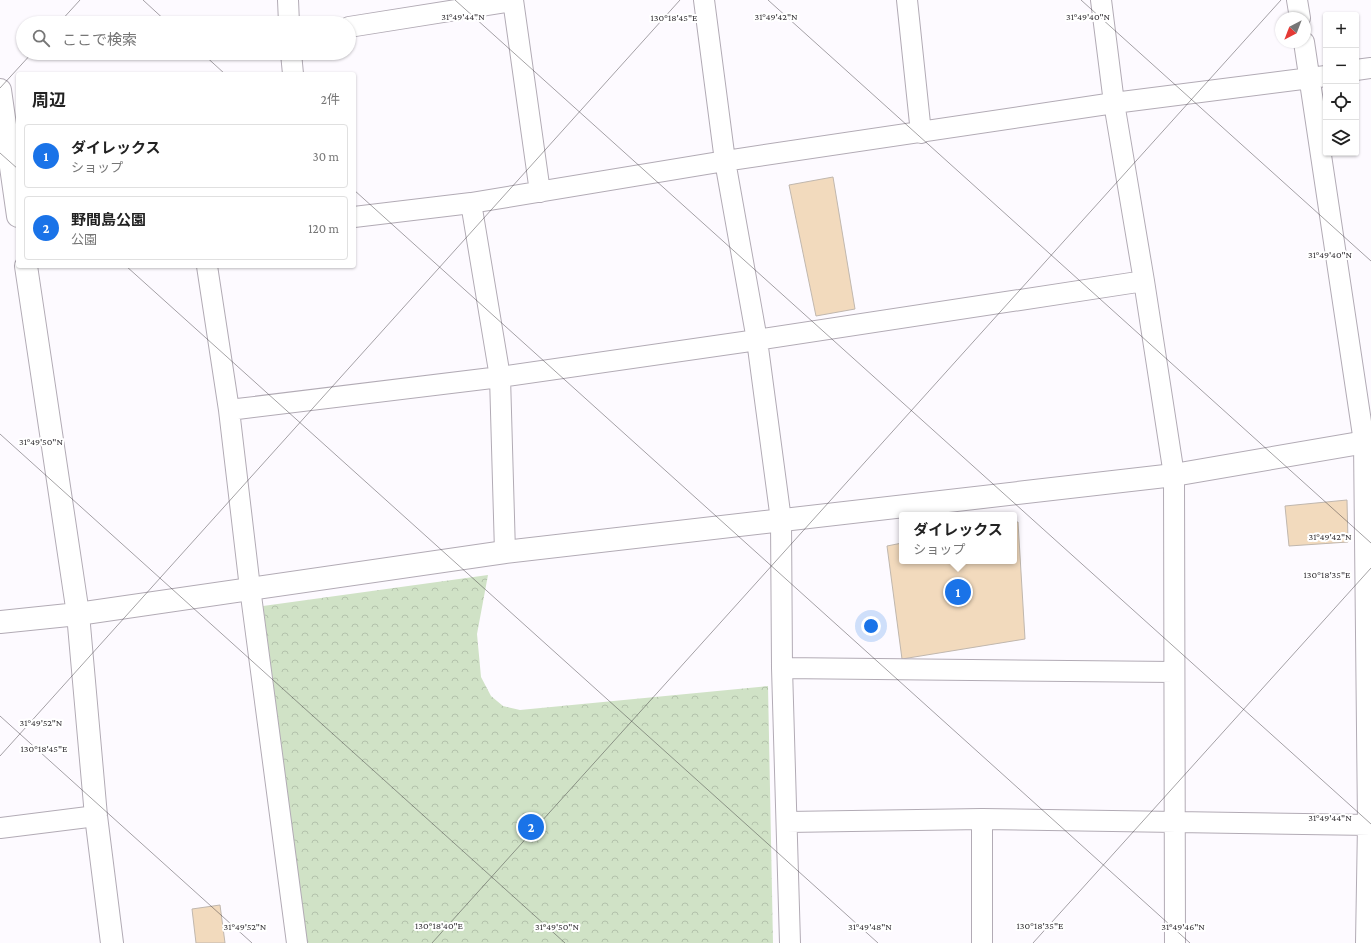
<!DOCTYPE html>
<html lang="ja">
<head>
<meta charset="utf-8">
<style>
	:root { --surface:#fff; --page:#f2f2f2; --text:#222; --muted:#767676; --line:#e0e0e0; --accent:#1a73e8 }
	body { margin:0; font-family:"Crimson Pro","Noto Sans JP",serif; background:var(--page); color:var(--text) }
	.controls { position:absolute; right:12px; top:12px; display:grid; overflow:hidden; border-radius:4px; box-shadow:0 1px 3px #0004 }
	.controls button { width:36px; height:36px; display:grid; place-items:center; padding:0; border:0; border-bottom:1px solid var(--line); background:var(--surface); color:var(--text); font:20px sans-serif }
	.compass { position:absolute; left:1275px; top:12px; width:36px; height:36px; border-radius:50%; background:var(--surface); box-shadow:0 1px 3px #0004; rotate:222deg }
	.you { position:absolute; left:871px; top:626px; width:14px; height:14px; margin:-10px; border:3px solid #fff; border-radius:50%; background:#1a73e8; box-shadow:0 0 0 6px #1a73e833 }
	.badge { display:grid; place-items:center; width:26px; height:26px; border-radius:50%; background:var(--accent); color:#fff; font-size:13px; font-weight:700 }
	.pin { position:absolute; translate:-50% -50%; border:2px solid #fff; box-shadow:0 1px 4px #0006 }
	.popup { position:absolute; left:899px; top:512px; width:118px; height:52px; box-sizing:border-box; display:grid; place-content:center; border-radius:4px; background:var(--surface); filter:drop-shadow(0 1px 3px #0005); font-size:13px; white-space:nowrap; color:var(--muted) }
	.popup b { font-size:15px; color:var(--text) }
	.popup::after { content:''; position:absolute; left:50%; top:100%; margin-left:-8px; border:8px solid transparent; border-top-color:var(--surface) }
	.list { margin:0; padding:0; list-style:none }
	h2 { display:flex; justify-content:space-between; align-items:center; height:52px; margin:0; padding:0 16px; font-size:17px }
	h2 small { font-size:13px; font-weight:400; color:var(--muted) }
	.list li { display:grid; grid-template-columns:26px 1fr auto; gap:12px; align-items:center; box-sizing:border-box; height:64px; margin:0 8px 8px; padding:0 8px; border:1px solid var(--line); border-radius:4px }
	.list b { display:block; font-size:15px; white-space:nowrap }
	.list p { margin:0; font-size:13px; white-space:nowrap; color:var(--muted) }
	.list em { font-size:13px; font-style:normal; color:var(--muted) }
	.icon { flex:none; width:22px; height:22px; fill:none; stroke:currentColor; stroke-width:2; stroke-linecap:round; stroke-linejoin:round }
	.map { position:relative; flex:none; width:1371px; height:943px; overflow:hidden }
	.search { position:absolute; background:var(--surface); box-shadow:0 1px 3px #0004; left:16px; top:16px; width:340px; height:44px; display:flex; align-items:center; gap:10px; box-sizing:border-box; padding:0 14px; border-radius:22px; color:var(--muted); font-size:15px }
	.panel { position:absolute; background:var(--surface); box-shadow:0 1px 3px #0004; left:16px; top:72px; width:340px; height:196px; border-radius:4px }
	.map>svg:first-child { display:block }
</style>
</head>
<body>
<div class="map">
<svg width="1371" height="943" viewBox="0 0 1371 943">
	<defs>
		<pattern id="park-crowns" width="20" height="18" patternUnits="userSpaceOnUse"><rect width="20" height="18" fill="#d0e2c6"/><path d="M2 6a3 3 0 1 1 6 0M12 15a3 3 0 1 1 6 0" fill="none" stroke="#b3c2ab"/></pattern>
	</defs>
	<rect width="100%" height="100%" fill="#fdfaff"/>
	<path fill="url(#park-crowns)" d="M488,575L477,634L481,677L491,696L503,706L520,710L768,686L773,943H307L263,606Z"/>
	<path fill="#f2dabd" stroke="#c0b7ae" d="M833,177L855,309L816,316L789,185Z
		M1347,500L1348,542L1289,546L1285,506Z
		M1014,522H1018L1025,639L902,659L887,546L902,543V561H1014Z
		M220,905L225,943H196L192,909Z"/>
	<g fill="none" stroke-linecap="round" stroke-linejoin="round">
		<defs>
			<path id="street" d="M288,0L289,23
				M513,0L540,192
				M704,0L725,161L757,340L781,520L782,668L790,943
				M907,0L921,133
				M1101,0L1114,103L1144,281L1174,475L1175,943
				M1297,0L1300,18
				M349,27L513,1
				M1304,42L1364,442L1368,824L1366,943
				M291,53L293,74
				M1356,70L1371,68
				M471,203L500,377L505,552
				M354,217L471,203L725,161L1114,103L1326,76
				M207,266L229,410L250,588L297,943
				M229,410L500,377L757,340L1144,281
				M782,668L1174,672
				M982,819V943
				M787,822L982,819L1371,825
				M0,828L96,816"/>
			<path id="secondary" d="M0,90L18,216
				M26,266L78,614L96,816L112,943
				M0,622L78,614L505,552L1174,475L1371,441"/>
		</defs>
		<use href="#street" stroke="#b2abb5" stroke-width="22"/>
		<use href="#secondary" stroke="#b2abb5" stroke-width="24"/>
		<use href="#street" stroke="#fff" stroke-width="20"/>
		<use href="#secondary" stroke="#fff" stroke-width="22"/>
	</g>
	<path fill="none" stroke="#373438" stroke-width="1" stroke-opacity="0.45" d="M143,0L168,23M455,0L1371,824M768,0L1371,543M1081,0L1371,261M59,23L80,0M202,53L225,74M0,88L32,53M0,153L18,169M354,190L1190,943M126,266L878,943M0,434L565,943M0,716L252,943M0,756L680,0M432,943L1281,0M1033,943L1371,568"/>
	<g font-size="10" text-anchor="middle" fill="#373438" stroke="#fff" stroke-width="4" stroke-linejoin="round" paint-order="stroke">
		<text x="776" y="20">31°49'42"N</text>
		<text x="463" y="20">31°49'44"N</text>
		<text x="1088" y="20">31°49'40"N</text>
		<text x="674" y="21">130°18'45"E</text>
		<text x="1330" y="258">31°49'40"N</text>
		<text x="41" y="445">31°49'50"N</text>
		<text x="1330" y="540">31°49'42"N</text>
		<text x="1327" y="578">130°18'35"E</text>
		<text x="41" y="726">31°49'52"N</text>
		<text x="44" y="752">130°18'45"E</text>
		<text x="1330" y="821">31°49'44"N</text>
		<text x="439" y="929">130°18'40"E</text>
		<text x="1040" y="929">130°18'35"E</text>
		<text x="245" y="930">31°49'52"N</text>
		<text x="557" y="930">31°49'50"N</text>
		<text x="870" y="930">31°49'48"N</text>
		<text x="1183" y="930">31°49'46"N</text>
	</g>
</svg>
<div class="controls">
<button>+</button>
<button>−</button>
<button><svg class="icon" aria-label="locate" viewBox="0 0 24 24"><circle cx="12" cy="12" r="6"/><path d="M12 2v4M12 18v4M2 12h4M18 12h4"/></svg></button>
<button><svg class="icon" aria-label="layers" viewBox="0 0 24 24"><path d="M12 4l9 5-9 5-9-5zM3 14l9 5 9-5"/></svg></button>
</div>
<svg class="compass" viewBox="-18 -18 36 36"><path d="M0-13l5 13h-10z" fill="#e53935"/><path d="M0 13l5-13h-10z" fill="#767676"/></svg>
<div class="you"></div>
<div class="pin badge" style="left:958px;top:592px">1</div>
<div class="popup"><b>ダイレックス</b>ショップ</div>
<div class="pin badge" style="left:531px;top:827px">2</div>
<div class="search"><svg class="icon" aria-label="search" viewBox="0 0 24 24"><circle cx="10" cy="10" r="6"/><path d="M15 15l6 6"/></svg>ここで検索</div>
<section class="panel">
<h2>周辺<small>2件</small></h2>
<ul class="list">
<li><span class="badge">1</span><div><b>ダイレックス</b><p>ショップ</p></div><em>30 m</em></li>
<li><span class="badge">2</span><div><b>野間島公園</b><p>公園</p></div><em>120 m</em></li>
</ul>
</section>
</div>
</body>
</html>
